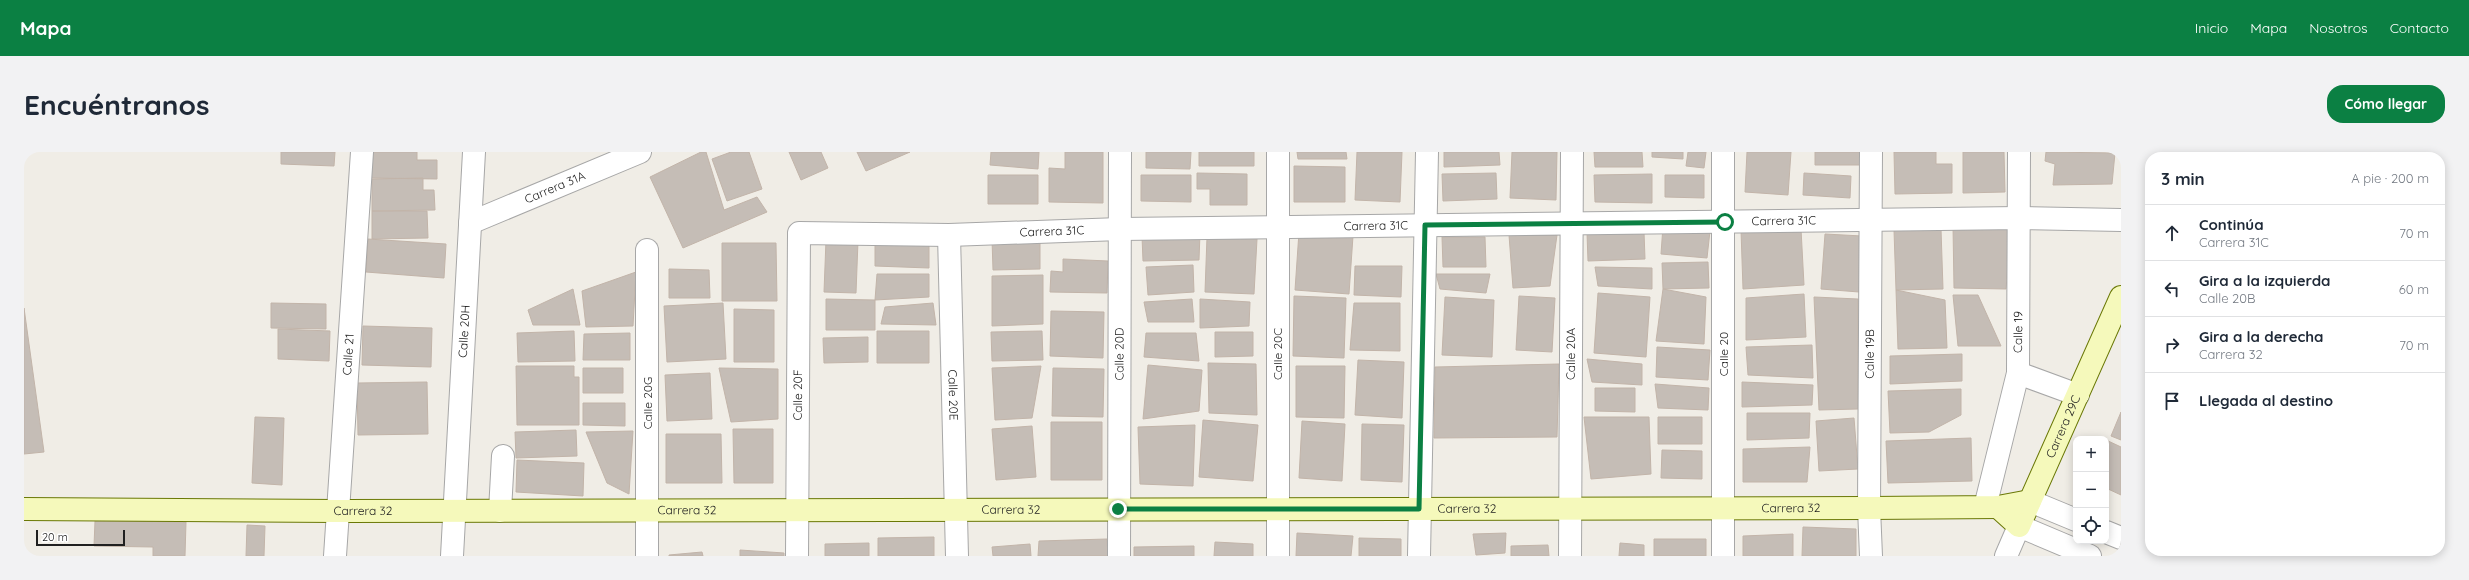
<!DOCTYPE html>
<html lang="es">
<head>
<meta charset="utf-8">
<style>
	:root { --surface:#fff; --page:#f2f2f3; --text:#1f2937; --muted:#747a83; --line:#e0e1e3; --accent:#0b8043 }
	body { margin:0; font-family:Quicksand,sans-serif; background:var(--page); color:var(--text) }
	.controls { position:absolute; right:12px; bottom:12px; display:grid; overflow:hidden; border-radius:8px; box-shadow:0 2px 10px #0003 }
	.controls button { width:36px; height:36px; display:grid; place-items:center; padding:0; border:0; border-bottom:1px solid var(--line); background:var(--surface); color:var(--text); font:20px sans-serif }
	.scale { position:absolute; left:12px; bottom:10px; width:89px; box-sizing:border-box; padding-left:4px; border:2px solid #202020; border-top:0; font-size:11px; line-height:14px; white-space:nowrap; color:#202020; -webkit-text-stroke:3px #fff; paint-order:stroke }
	.stop { position:absolute; width:12px; height:12px; margin:-9px; border:3px solid #0b8043; border-radius:50%; background:#fff }
	.stop.end { background:#0b8043; border-color:#fff; box-shadow:0 1px 4px #0008 }
	.list { margin:0; padding:0; list-style:none }
	h2 { display:flex; justify-content:space-between; align-items:center; height:52px; margin:0; padding:0 16px; font-size:17px }
	h2 small { font-size:13px; font-weight:400; color:var(--muted) }
	.list li { display:grid; grid-template-columns:26px 1fr auto; gap:12px; align-items:center; box-sizing:border-box; height:56px; padding:0 16px; border-top:1px solid var(--line) }
	.list b { display:block; font-size:15px; white-space:nowrap }
	.list p { margin:0; font-size:13px; white-space:nowrap; color:var(--muted) }
	.list em { font-size:13px; font-style:normal; color:var(--muted) }
	.icon { flex:none; width:22px; height:22px; fill:none; stroke:currentColor; stroke-width:2; stroke-linecap:round; stroke-linejoin:round }
	.map { position:relative; flex:none; width:2097px; height:404px; overflow:hidden; border-radius:16px }
	header { display:flex; align-items:center; gap:24px; box-sizing:border-box; height:56px; padding:0 20px; background:var(--accent); color:#fff }
	header strong { font-size:19px }
	nav { display:flex; gap:22px; margin-inline-start:auto; font-size:14px }
	.intro { display:flex; align-items:center; justify-content:space-between; box-sizing:border-box; height:96px; padding:0 24px }
	h1 { margin:0; font-size:28px }
	.button { padding:10px 18px; border-radius:16px; background:var(--accent); color:#fff; font-size:14px; font-weight:700 }
	main { display:flex; gap:24px; padding:0 24px }
	aside { flex:1; background:var(--surface); border-radius:16px; box-shadow:0 2px 10px #0003 }
	.map>svg:first-child { display:block }
</style>
</head>
<body>
<header>
<strong>Mapa</strong>
<nav><a>Inicio</a><a>Mapa</a><a>Nosotros</a><a>Contacto</a></nav>
</header>
<div class="intro"><h1>Encuéntranos</h1><a class="button">Cómo llegar</a></div>
<main>
<div class="map">
<svg width="2097" height="404" viewBox="0 0 2097 404">
	<rect width="100%" height="100%" fill="#f0ede6"/>
	<path fill="#c5bdb6" stroke="#c2b4a9" d="M257,0H311L310,14L257,12Z
		M347,0H393V8H413V27L347,26Z
		M677,0H682L700,58L733,45L743,60L659,96L626,25Z
		M707,0H725L738,37L703,49L688,7Z
		M765,0H797L804,16L777,28Z
		M833,0H886L842,19Z
		M967,0H1015L1014,17L966,13Z
		M1041,0H1079V51L1025,50V16L1041,17Z
		M1122,0H1167L1166,17L1122,16Z
		M1175,0H1230V14H1175Z
		M1273,0H1322L1323,7H1274Z
		M1333,0H1378L1376,50L1331,48Z
		M1420,0H1475L1476,13L1420,15Z
		M1488,0H1533L1532,48L1486,46Z
		M1570,0H1618L1619,15H1571Z
		M1628,0H1659V7L1628,5Z
		M1664,0H1682L1680,16L1662,14Z
		M1723,0H1767L1764,43L1721,40Z
		M1791,0H1838V13H1791Z
		M1870,0H1912V12H1928V41L1871,42Z
		M1939,0H1980L1981,40L1939,41Z
		M2022,0L2091,1L2088,32L2029,33L2031,12L2021,9Z
		M1270,14L1321,15V50H1270Z
		M1173,21L1223,22V53H1186V37H1173Z
		M1472,21L1473,47L1419,49L1418,22Z
		M1780,21L1827,24L1826,46L1779,43Z
		M1628,22V51L1571,50L1570,23Z
		M964,23H1014V52H964Z
		M1117,23H1167V50L1117,49Z
		M1641,23H1680V46L1641,45Z
		M399,26V38H410L411,58L348,59V27Z
		M348,59H403L404,86L348,87Z
		M1639,74L1686,79L1683,106L1637,102Z
		M1929,74L1987,77L1982,137L1930,136Z
		M1777,77L1780,133L1719,137L1717,78Z
		M1917,77L1919,137L1872,138L1870,78Z
		M1275,80L1329,84L1325,142L1271,138Z
		M1620,80L1621,107L1564,109L1563,81Z
		M1176,81L1175,108L1119,109L1118,84Z
		M1801,82L1838,84L1835,140L1797,137Z
		M851,83L905,84V116L851,114Z
		M1485,83H1533L1526,134L1489,136Z
		M1016,85V117L969,118L968,87Z
		M1183,85L1233,87L1230,142L1181,140Z
		M1418,85H1461L1462,115H1419Z
		M344,87L422,92L420,126L342,120Z
		M802,88L834,89L832,141L800,140Z
		M698,91H752L753,149H698Z
		M1039,107L1084,109L1083,141L1026,140L1027,119L1039,120Z
		M1684,110L1685,136L1639,137L1638,111Z
		M1169,113L1170,140L1124,143L1122,115Z
		M1331,114H1378L1377,145L1330,143Z
		M1571,115L1628,116V137L1574,134Z
		M645,117L685,118L686,146H645Z
		M612,120L609,174L562,175L558,139Z
		M853,122H905V145L851,148Z
		M1412,122H1466L1462,141L1416,137Z
		M1019,123V172L968,174V124Z
		M549,137L556,173H509L504,158Z
		M1639,137L1682,145L1680,192L1632,189Z
		M1872,138L1921,148L1923,196L1874,197Z
		M1574,141L1626,145L1622,205L1570,201Z
		M1780,142L1782,185L1722,188V146Z
		M1929,143H1954L1977,194H1934Z
		M1270,144L1322,146L1320,206L1269,204Z
		M1495,144L1531,146L1528,200L1492,198Z
		M1421,145L1470,148L1468,205L1418,203Z
		M1790,145L1834,147V257L1795,258Z
		M802,147L851,148V178H802Z
		M1168,147L1170,170H1124L1120,150Z
		M1176,147L1226,150L1225,174L1176,176Z
		M247,151L302,152V177L247,176Z
		M699,151L702,207L643,210L640,154Z
		M909,151L912,173L857,172L861,155Z
		M1330,151H1376V199L1326,198Z
		M0,156L20,300L0,302Z
		M710,157L750,158V210H710Z
		M1027,159L1080,160L1079,206L1026,204Z
		M339,174L408,176L407,215L338,213Z
		M254,177L306,179L305,209L254,207Z
		M550,179L551,209L494,210L493,181Z
		M853,179H905V211H853Z
		M1018,179L1019,208L968,209L967,180Z
		M1191,180H1229V204L1191,205Z
		M606,181V208H559L560,182Z
		M1122,181H1172L1175,209L1120,205Z
		M844,185V210L800,211L799,186Z
		M1788,193L1789,226L1724,223L1722,195Z
		M1633,195L1686,198L1684,228L1632,225Z
		M1938,202V229L1866,232V204Z
		M1563,207L1618,212V233L1568,230Z
		M1334,208L1380,210L1378,266L1331,263Z
		M1184,211L1232,212L1233,263L1185,261Z
		M1535,212L1533,285L1410,286L1411,215Z
		M1124,213L1178,218L1175,259L1119,267Z
		M492,214H550V225H555V273H493Z
		M1017,214L1008,266L971,268L968,216Z
		M1272,214H1321L1320,266L1272,265Z
		M559,216H599V241H559Z
		M695,216L754,217V267L707,270Z
		M1029,216L1080,217L1079,265L1028,264Z
		M686,221L688,267L643,269L641,223Z
		M403,230L404,282L334,283L333,231Z
		M1718,230L1789,233L1788,253L1718,255Z
		M1631,232L1685,236L1684,258L1634,256Z
		M1571,236H1611V260L1571,259Z
		M1937,237V263L1905,280L1866,281L1864,239Z
		M559,251H601V274L559,273Z
		M2097,260V288L2087,284Z
		M1723,261H1786L1785,286L1723,288Z
		M231,265L260,266L258,333L228,331Z
		M1560,265H1625L1627,322L1567,327Z
		M1634,265H1678V292H1634Z
		M1830,266L1834,317L1795,319L1792,269Z
		M1179,268L1234,273L1229,329L1175,325Z
		M1278,269L1321,272L1318,329L1275,326Z
		M1027,270H1078V328H1027Z
		M1338,272L1380,273L1378,330L1337,328Z
		M1171,273L1169,334L1116,332L1114,275Z
		M1008,274L1012,325L972,328L968,277Z
		M709,277H749V331H710Z
		M552,278L553,304L492,306L491,280Z
		M609,279L605,342L583,331L562,280Z
		M642,282H697L698,331H642Z
		M1947,286L1948,329L1864,331L1862,289Z
		M2082,288L2097,295V343L2082,336Z
		M1786,295L1783,330H1719V297Z
		M1638,298L1678,299V327L1637,326Z
		M493,308L560,311L559,344L492,340Z
		M71,369L162,370L161,404H129V395L70,394Z
		M223,373L241,374L240,404H222Z
		M1779,375L1832,377V404H1778Z
		M1273,381L1329,384L1327,404H1272Z
		M1482,381L1481,401L1452,403L1449,382Z
		M1769,382V404H1719V384Z
		M910,385V404H854V386Z
		M1335,386L1377,387V404H1335Z
		M1083,387L1084,404H1014L1015,389Z
		M1630,387H1682V404H1630Z
		M1191,390L1229,392V404H1190Z
		M845,391V404H801V392Z
		M1596,391L1620,393V404H1595Z
		M1006,392L1007,404H969L968,395Z
		M1524,393L1525,404H1487V394Z
		M1170,394V404H1110V395Z
		M716,398L760,401V404H716Z
		M678,400L679,404H645V403Z"/>
	<g fill="none" stroke-linecap="round" stroke-linejoin="round">
		<defs>
			<g id="street">
				<path d="M1699,0V404"/>
				<path id="s1" d="M446,71L616,0"/>
				<path id="s2" d="M925,83L933,404"/>
				<path d="M1994,221L2054,243"/>
				<path d="M2006,349L2052,368"/>
				<path id="s3" d="M1961,355L1994,221L1995,0"/>
				<path d="M476,359L479,304"/>
				<path d="M2082,380L2097,386"/>
				<path id="s4" d="M311,404L338,0"/>
				<path id="s5" d="M428,404L450,0"/>
				<path d="M623,404V98"/>
				<path id="s6" d="M773,404L775,81L925,83L1096,77L1995,66L2097,68"/>
				<path id="s7" d="M1095,404L1096,0"/>
				<path d="M1254,404V0"/>
				<path d="M1395,404L1403,0"/>
				<path id="s8" d="M1546,404L1548,0"/>
				<path id="s9" d="M1847,404L1845,356L1847,0"/>
				<path d="M1982,404L1995,374L2066,404"/>
			</g>
			<g id="secondary">
				<path id="s10" d="M1974,355L1995,374L2097,145"/>
				<path id="s11" d="M0,357L314,359L1845,356L1974,355L2006,349"/>
			</g>
		</defs>
		<use href="#street" stroke="#a7a7a7" stroke-width="24"/>
		<use href="#secondary" stroke="#6a7806" stroke-width="24"/>
		<use href="#street" stroke="#fff" stroke-width="22"/>
		<use href="#secondary" stroke="#f5f9bb" stroke-width="22"/>
	</g>
	<g fill="none" stroke-linecap="round" stroke-linejoin="round">
		<path stroke="#0b8043" stroke-width="5" d="M1094,357H1395L1401,73L1701,70"/>
	</g>
	<g text-anchor="middle" stroke-width="3" stroke-linejoin="round" paint-order="stroke">
		<g font-size="12" fill="#202020" stroke="#fff">
			<text dy="4" stroke="none"><textPath href="#s1" startOffset="92">Carrera 31A</textPath></text>
			<text dy="4" stroke="none"><textPath href="#s6" startOffset="1308">Carrera 31C</textPath></text>
			<text dy="4" stroke="none"><textPath href="#s6" startOffset="900">Carrera 31C</textPath></text>
			<text dy="4" stroke="none"><textPath href="#s6" startOffset="576">Carrera 31C</textPath></text>
			<text dy="4" stroke="none"><textPath href="#s5" startOffset="225">Calle 20H</textPath></text>
			<text dy="4" stroke="none"><textPath href="#s3" startOffset="179">Calle 19</textPath></text>
			<text dy="4" stroke="none"><textPath href="#s4" startOffset="202">Calle 21</textPath></text>
			<text dy="4" stroke="none"><textPath href="#s7" startOffset="202">Calle 20D</textPath></text>
			<text transform="translate(1254 202) rotate(-90)" y="4">Calle 20C</text>
			<text dy="4" stroke="none"><textPath href="#s8" startOffset="202">Calle 20A</textPath></text>
			<text transform="translate(1700 202) rotate(-90)" y="4">Calle 20</text>
			<text dy="4" stroke="none"><textPath href="#s9" startOffset="202">Calle 19B</textPath></text>
			<text dy="4" stroke="none"><textPath href="#s6" startOffset="161">Calle 20F</textPath></text>
			<text dy="4" stroke="none"><textPath href="#s2" startOffset="160">Calle 20E</textPath></text>
			<text transform="translate(624 251) rotate(-90)" y="4">Calle 20G</text>
			<text dy="4" stroke="none"><textPath href="#s10" startOffset="137">Carrera 29C</textPath></text>
			<text dy="4" stroke="none"><textPath href="#s11" startOffset="1443">Carrera 32</textPath></text>
			<text dy="4" stroke="none"><textPath href="#s11" startOffset="1767">Carrera 32</textPath></text>
			<text dy="4" stroke="none"><textPath href="#s11" startOffset="663">Carrera 32</textPath></text>
			<text dy="4" stroke="none"><textPath href="#s11" startOffset="987">Carrera 32</textPath></text>
			<text dy="4" stroke="none"><textPath href="#s11" startOffset="339">Carrera 32</textPath></text>
		</g>
	</g>
</svg>
<div class="controls">
<button>+</button>
<button>−</button>
<button><svg class="icon" aria-label="locate" viewBox="0 0 24 24"><circle cx="12" cy="12" r="6"/><path d="M12 2v4M12 18v4M2 12h4M18 12h4"/></svg></button>
</div>
<div class="scale">20 m</div>
<div class="stop" style="left:1701px;top:70px"></div>
<div class="stop end" style="left:1094px;top:357px"></div>
</div>
<aside>
<h2>3 min<small>A pie · 200 m</small></h2>
<ul class="list">
<li><svg class="icon" aria-label="ahead" viewBox="0 0 24 24"><path d="M12 20V5M6 11l6-6 6 6"/></svg><div><b>Continúa</b><p>Carrera 31C</p></div><em>70 m</em></li>
<li><svg class="icon" aria-label="left" viewBox="0 0 24 24"><path d="M17 20v-9H6M10 6l-5 5 5 5"/></svg><div><b>Gira a la izquierda</b><p>Calle 20B</p></div><em>60 m</em></li>
<li><svg class="icon" aria-label="right" viewBox="0 0 24 24"><path d="M7 20v-9h11M14 6l5 5-5 5"/></svg><div><b>Gira a la derecha</b><p>Carrera 32</p></div><em>70 m</em></li>
<li><svg class="icon" aria-label="arrive" viewBox="0 0 24 24"><path d="M6 21V4h12l-3 4 3 4H6"/></svg><div><b>Llegada al destino</b></div></li>
</ul>
</aside>
</main>
</body>
</html>
